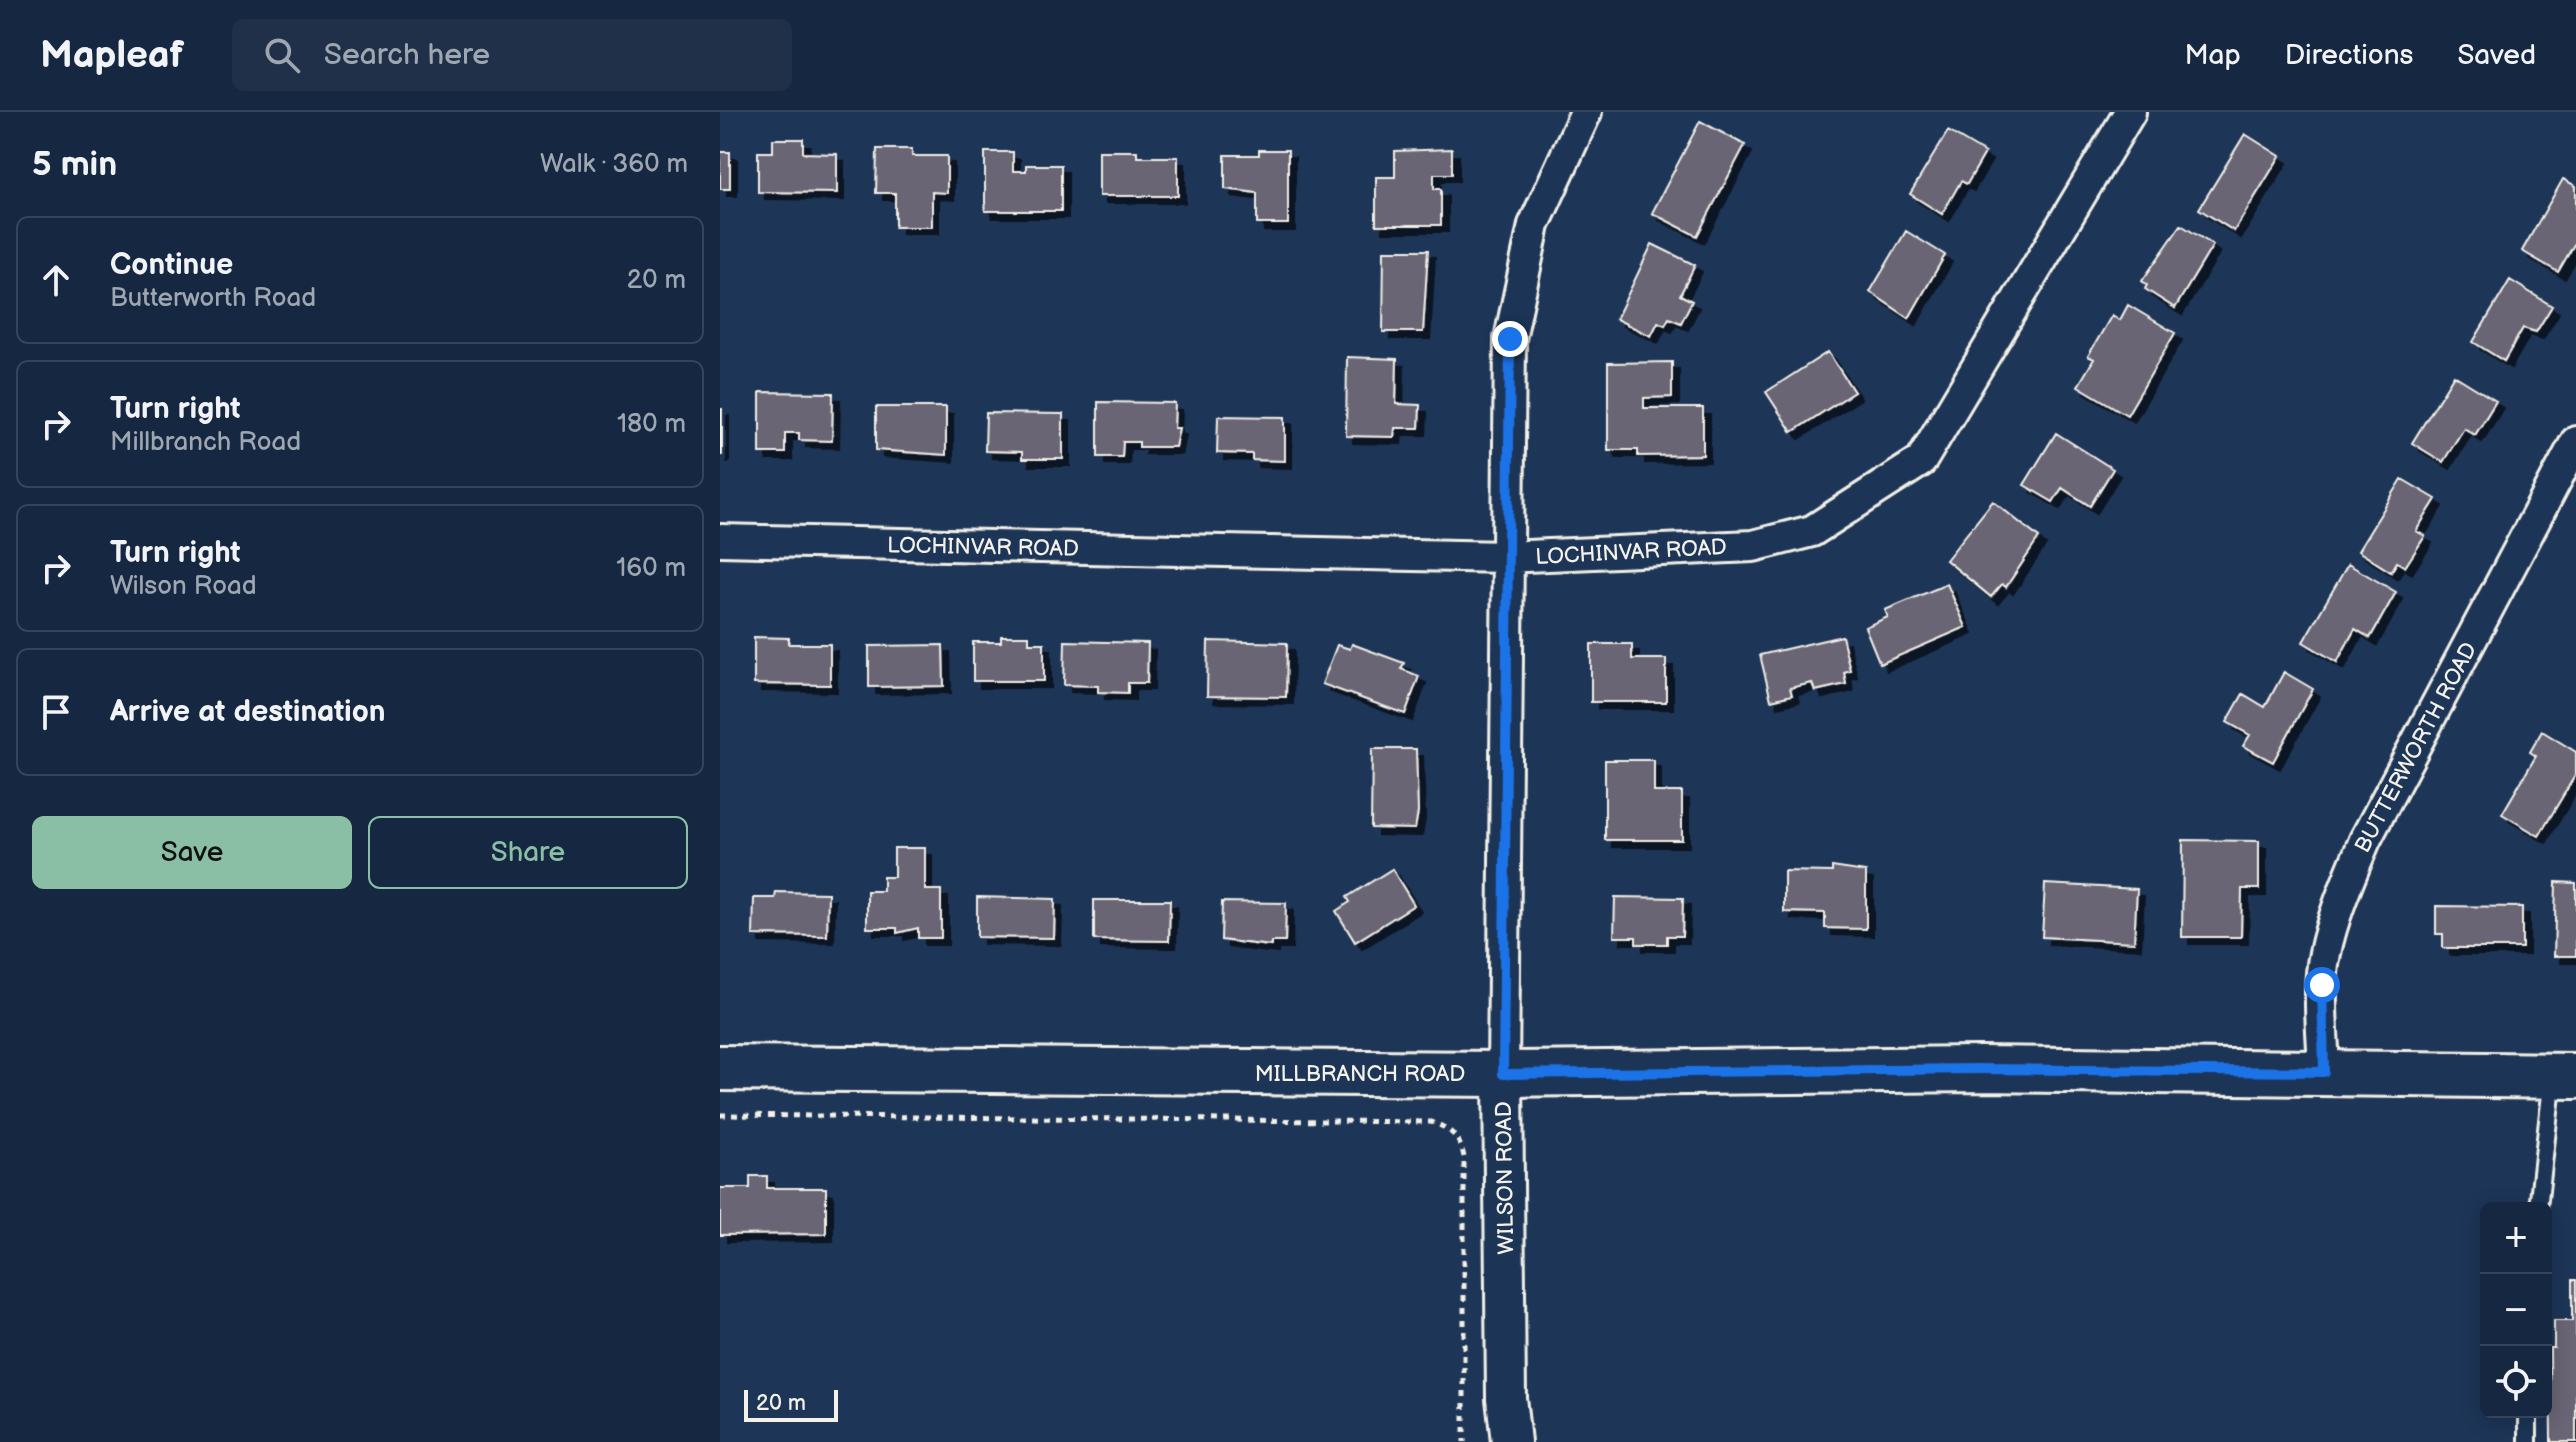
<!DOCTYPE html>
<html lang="en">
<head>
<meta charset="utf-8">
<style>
	:root { --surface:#162841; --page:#1f3048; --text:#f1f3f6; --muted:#9ea6b1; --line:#35445a; --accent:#8abfa5 }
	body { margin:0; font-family:"Balsamiq Sans",sans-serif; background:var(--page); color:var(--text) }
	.controls { position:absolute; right:24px; bottom:24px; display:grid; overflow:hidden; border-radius:12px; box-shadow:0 4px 20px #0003 }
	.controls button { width:72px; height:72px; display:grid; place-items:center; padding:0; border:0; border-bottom:2px solid var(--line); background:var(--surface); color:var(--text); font:40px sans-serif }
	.scale { position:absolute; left:24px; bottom:20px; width:94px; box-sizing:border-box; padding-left:8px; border:4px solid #f4f1e8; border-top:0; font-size:22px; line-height:28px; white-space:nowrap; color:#f4f1e8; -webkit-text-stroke:6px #1d3557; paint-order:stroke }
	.stop { position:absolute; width:24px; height:24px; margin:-18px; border:6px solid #1a73e8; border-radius:50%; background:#fff }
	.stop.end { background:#1a73e8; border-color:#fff; box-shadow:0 2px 8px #0008 }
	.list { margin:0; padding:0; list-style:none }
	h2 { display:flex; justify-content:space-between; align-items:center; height:104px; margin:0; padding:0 32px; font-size:34px }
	h2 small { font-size:26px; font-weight:400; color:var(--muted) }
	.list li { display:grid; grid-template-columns:52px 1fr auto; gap:24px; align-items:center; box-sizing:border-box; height:128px; margin:0 16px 16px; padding:0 16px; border:2px solid var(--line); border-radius:12px }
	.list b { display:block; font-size:30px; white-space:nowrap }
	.list p { margin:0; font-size:26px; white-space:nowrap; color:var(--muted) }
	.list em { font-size:26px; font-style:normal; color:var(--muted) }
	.actions { display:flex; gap:16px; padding:24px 32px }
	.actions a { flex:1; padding:18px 0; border:2px solid var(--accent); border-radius:12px; text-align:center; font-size:28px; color:var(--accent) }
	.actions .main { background:var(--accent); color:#111 }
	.icon { flex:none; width:44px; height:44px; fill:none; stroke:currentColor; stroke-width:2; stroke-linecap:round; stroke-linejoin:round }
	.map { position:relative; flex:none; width:1856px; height:1330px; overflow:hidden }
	header { display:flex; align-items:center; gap:48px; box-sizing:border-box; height:112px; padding:0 40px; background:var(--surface); border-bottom:2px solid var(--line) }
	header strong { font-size:38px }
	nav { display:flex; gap:44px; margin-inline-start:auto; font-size:28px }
	.search { width:560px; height:72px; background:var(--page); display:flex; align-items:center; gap:20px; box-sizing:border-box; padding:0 28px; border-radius:12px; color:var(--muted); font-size:30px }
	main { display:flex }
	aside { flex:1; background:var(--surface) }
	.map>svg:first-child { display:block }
</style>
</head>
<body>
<header>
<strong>Mapleaf</strong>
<div class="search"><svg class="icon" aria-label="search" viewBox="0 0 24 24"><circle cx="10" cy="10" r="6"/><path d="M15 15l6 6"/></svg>Search here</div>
<nav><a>Map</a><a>Directions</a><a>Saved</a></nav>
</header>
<main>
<aside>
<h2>5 min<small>Walk · 360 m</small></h2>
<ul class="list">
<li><svg class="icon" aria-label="ahead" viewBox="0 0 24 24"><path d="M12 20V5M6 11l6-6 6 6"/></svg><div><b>Continue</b><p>Butterworth Road</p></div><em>20 m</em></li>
<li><svg class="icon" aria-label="right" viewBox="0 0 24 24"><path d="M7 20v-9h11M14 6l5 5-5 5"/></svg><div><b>Turn right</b><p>Millbranch Road</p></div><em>180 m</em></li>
<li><svg class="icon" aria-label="right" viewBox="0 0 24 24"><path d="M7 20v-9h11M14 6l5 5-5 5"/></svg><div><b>Turn right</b><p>Wilson Road</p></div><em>160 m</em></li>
<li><svg class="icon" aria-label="arrive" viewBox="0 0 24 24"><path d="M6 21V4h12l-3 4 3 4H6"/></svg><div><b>Arrive at destination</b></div></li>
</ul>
<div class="actions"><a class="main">Save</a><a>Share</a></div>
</aside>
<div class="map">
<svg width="1856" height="1330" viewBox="0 0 1856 1330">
	<defs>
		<filter id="shadow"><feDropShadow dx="7" dy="7" stdDeviation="0" flood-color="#0009"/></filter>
	</defs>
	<rect width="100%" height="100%" fill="#1d3557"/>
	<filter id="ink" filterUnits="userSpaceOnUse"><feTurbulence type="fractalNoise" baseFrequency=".0125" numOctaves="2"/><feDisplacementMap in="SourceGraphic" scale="16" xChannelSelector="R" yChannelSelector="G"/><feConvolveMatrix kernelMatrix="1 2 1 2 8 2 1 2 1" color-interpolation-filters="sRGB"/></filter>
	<g filter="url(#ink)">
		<path fill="#6a6575" stroke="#f4f1e8" stroke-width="2" filter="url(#shadow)" d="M980,9L1025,33L977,124L932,101Z
			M1228,19L1265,41L1247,72L1241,69L1222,102L1190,82Z
			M1525,22L1560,44L1514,119L1479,97Z
			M53,27H83V41L117,42V81L38,80V40H53Z
			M157,37H192V44H227V81L212,80V115H175V81H156Z
			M732,37V62H714V77H721V113H656V65H675V39Z
			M539,38H568V112H537V81L505,77V43H539Z
			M379,39H417V45H458V84H379Z
			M0,40H10V77H0Z
			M265,40H293V59H306V53H341V99H265Z
			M1843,67L1856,74V129L1838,160L1802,139Z
			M1461,113L1493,133L1455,196L1425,177L1427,173L1422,169Z
			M1186,119L1225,143L1189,206L1150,180Z
			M932,132L975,153L960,183L972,189L961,211L949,206L945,213L938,210L931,224L896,207Z
			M664,138H708L703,220H663Z
			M1790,168L1832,194L1816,220L1803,216L1784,249L1753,230Z
			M1408,193L1455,221L1407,303L1358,274L1374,247L1368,244L1392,203L1400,208Z
			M1108,240L1134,280L1072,320L1046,280Z
			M627,245L677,247L676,292L700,293L699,316H675L674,325L626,324Z
			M952,250V285L924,286V296H983V343L918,344V338H888V251Z
			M1734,263L1776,289L1755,323L1744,316L1723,350L1692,331Z
			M40,280L113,281L112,329L79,328V321H65V341H40Z
			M378,290L455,291L454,316H459L455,335H419V330H403L402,345H378Z
			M156,295H226V343L156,338Z
			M0,297H2V343H0Z
			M266,301L343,302V347H302V340L265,339Z
			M498,304L565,305V349L532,348V342L497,341Z
			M1336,321L1393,357L1370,394L1342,376L1333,390L1304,373Z
			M1682,367L1716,387L1696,419L1705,424L1685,455L1677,450L1671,460L1638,439Z
			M1273,389L1319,426L1286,475L1282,472L1271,485L1226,448Z
			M1628,452L1676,480L1650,526L1635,517L1617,550L1583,530Z
			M1227,472L1246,515L1160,552L1145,515L1168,505L1165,498Z
			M281,524H309V531H324V569H253V530H281Z
			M1122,524L1130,558L1124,560L1126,572L1095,579L1092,571L1070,576L1072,583L1051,588L1040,543Z
			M34,525L69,526V532H110V573L34,572Z
			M345,529L428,531L427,571H408V581L378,580V574L344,573Z
			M488,529L567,531L566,585L487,584Z
			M632,532L684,551L681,557L699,564L685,602L602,572L617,533L630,537Z
			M871,532H912V547H946V590H871Z
			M223,533L224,574L149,575V534Z
			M1564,560L1593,577L1553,650L1523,634L1530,623L1507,610L1523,582L1545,595Z
			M1822,619L1856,640V662L1819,724L1782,702L1816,644L1810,640Z
			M652,637H696L698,700L695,717L651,716Z
			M885,648H934V680H962V728H885Z
			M1463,728L1539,729V777H1522L1521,825H1462Z
			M174,736H205V778H221V826H198V816L177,821V816H147V779H163V765H174Z
			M1112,755L1146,760V817L1105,816V801L1064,800V759L1112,760Z
			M672,757L694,793L635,830L616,799L630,790L627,785Z
			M1836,770L1856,771V844H1834Z
			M1325,772L1417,777L1414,830L1322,825Z
			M56,780L108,781L107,824L33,823L34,786H55Z
			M257,785L335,787L334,826L257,825Z
			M895,785L963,786L962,824H947V832H916V825H894Z
			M374,788H450L449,829L374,828Z
			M502,790L566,791L565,830H551V834L501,828Z
			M1716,794L1802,795V836H1723V822H1716Z
			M30,1064H47V1076H106V1122L0,1123V1076H30Z
			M1852,1168H1856V1330H1831L1830,1236H1834V1209H1852Z"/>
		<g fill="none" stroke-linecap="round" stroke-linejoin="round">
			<defs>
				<path id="service" d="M1818,1096L1833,965
					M1808,1330V1300"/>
				<path id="minor" d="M0,428L786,445L1033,434L1092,419L1201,349L1410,0
					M1604,960C1603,921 1597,879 1605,841C1613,802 1630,764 1645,728L1856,330
					M783,962L790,227L814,113L866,0"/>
				<path id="tertiary" d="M783,962L786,1286L791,1330"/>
				<path id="secondary" d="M0,956L783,962L1259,957L1856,964"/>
			</defs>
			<use href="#service" stroke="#f4f1e8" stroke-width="22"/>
			<use href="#minor" stroke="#f4f1e8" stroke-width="36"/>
			<use href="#tertiary" stroke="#f4f1e8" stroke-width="44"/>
			<use href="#secondary" stroke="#f4f1e8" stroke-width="50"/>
			<path stroke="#f4f1e8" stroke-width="5" stroke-dasharray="6 6" stroke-linecap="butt" d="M0,1003L711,1010C730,1016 740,1025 744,1045V1330"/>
			<use href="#service" stroke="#1d3557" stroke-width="16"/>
			<use href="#minor" stroke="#1d3557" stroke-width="30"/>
			<use href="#tertiary" stroke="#1d3557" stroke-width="38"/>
			<use href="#secondary" stroke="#1d3557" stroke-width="44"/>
		</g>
	</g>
	<g fill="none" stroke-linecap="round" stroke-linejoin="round" filter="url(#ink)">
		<path stroke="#1a73e8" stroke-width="10" d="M790,227L783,962L1259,957L1604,960L1602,873"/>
	</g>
	<g text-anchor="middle" stroke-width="8" stroke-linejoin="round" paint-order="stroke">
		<g font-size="22" fill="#f4f1e8" stroke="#1d3557">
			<text transform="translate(263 434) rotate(1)" y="8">LOCHINVAR ROAD</text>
			<text transform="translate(911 439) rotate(-3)" y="8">LOCHINVAR ROAD</text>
			<text transform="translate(1695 635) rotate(-62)" y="8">BUTTERWORTH ROAD</text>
			<text x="640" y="969">MILLBRANCH ROAD</text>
			<text transform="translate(784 1066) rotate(-91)" y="8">WILSON ROAD</text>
		</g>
	</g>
</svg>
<div class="controls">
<button>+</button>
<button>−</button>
<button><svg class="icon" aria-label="locate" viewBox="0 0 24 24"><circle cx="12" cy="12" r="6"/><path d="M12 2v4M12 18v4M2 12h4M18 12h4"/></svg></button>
</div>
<div class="scale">20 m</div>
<div class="stop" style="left:1602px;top:873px"></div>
<div class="stop end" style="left:790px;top:227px"></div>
</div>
</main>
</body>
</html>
